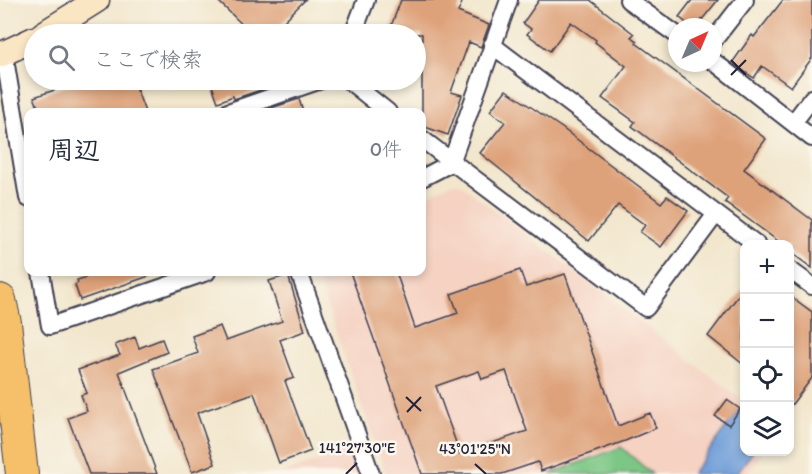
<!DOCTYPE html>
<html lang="ja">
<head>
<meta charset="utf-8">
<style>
	:root { --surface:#fff; --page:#f2f2f3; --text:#1f2937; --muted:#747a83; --line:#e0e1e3 }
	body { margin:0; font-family:Itim,"Klee One",sans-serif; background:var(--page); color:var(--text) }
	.controls { position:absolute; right:18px; bottom:18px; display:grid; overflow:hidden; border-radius:12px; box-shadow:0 3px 9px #0003 }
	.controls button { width:54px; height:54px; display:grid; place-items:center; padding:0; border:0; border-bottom:2px solid var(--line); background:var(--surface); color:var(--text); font:30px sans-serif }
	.compass { position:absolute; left:668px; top:18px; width:54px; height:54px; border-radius:50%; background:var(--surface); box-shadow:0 3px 9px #0003; rotate:44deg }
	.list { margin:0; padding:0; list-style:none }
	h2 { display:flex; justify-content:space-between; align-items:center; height:78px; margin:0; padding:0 24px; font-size:26px }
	h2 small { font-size:20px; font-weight:400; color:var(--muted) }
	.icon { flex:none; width:33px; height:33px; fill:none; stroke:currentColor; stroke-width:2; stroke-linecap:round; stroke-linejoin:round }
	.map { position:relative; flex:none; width:812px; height:474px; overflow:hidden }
	.search { position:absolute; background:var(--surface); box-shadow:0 3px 9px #0003; left:24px; top:24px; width:402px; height:66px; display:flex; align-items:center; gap:15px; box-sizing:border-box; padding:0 21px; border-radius:33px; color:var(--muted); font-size:22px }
	.panel { position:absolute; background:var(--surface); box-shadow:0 3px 9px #0003; left:24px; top:108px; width:402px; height:168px; border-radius:12px }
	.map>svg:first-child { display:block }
</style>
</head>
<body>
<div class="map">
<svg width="812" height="474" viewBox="0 0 812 474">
	<rect width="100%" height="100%" fill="#fbf7ec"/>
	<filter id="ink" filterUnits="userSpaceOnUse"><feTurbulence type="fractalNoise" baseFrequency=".0167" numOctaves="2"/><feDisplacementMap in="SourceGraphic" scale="12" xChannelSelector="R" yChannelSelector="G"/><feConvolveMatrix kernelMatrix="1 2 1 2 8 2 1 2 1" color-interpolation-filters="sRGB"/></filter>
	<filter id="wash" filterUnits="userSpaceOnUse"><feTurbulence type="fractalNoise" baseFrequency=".008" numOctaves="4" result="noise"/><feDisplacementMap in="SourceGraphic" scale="24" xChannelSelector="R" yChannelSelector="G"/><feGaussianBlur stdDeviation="1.35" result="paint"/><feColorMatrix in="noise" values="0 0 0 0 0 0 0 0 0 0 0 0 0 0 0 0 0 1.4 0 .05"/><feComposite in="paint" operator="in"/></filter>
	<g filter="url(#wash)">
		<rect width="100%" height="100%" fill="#f2e6cc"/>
		<path fill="#f5d2c2" d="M452,183H459L744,401V452H763L746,474H386L315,272H422V198Z
			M349,451L357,474H280Z"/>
		<path fill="#7bc785" stroke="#4e7460" stroke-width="1.5" d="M621,447L652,474H550Z"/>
		<path fill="#6f9ed8" stroke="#48608a" stroke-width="1.5" d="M740,409L744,413V452H753L736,474H692Z"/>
		<g id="blocks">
			<path fill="#dea27a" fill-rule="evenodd" d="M217,0H305L271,34H252Z
				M401,0H463L458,12L489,25L481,47L469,42L451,92L462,95L448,135L422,126V34H388Z
				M539,0H590L634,34L631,37L637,41L636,43L766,139L744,169L812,220V268L789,251V244H782L725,202L728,198L632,126L635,122L602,98L626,66L595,42L596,40L571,22L550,51L527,34L531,29L523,23Z
				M692,0H718L696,27H691L679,17Z
				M783,0H812V58L791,87L762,66L754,78L732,63L752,35L754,37Z
				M84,80H133L145,112H40L34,97Z
				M210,80H290L234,99L233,96L218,102Z
				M506,90L562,128L661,203L667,196L688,211L661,247L640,232L645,225L618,205L589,241L480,153L505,122L490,111Z
				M299,99L303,112H259Z
				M520,270L526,287L565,274L618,426L650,413L656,428L625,441L541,471L538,462L502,474H422L350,272H396L415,328L458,313L451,294ZM479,371L482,379L506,371L527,431L460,454L436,386Z
				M83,272H155V274L80,300L75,285L78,283L77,280L85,278Z
				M288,275L305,331L280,340L294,378L285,381L311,451L279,463L254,393L197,413L215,464L192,472L153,369L198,353L192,336L220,326L226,341L282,321L269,281Z
				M744,288V365L708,336Z
				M789,295L812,312V378L789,408Z
				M135,337L139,348L162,339L167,352L119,372L157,474H89L68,418L87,411L81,395L87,393L78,370L120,355L115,345Z
				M727,400L740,409L729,425L715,416Z"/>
		</g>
	</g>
	<g filter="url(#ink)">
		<use href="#blocks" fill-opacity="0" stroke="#413f51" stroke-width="1.5"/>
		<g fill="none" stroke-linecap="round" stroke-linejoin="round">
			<defs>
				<path id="street" d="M628,0L677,35
					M353,34L366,0
					M713,41L745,0
					M492,45L756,244
					M4,53L28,198
					M713,61L812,138
					M348,80L388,112
					M228,112L321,80
					M793,123L812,98
					M422,139L646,308L716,214
					M422,178L451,163L509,0
					M790,270L812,286
					M41,272L50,326L207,272
					M299,272L371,474"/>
				<path id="secondary" d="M43,34L97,0
					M0,55L34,39"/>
				<path id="highway" d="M0,300L5,323L22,474"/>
			</defs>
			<use href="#street" stroke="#413f51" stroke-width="20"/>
			<use href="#secondary" stroke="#413f51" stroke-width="27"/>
			<use href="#highway" stroke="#413f51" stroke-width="34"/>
			<use href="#street" stroke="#fff" stroke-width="16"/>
			<use href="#secondary" stroke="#fbe6c4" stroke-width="24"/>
			<use href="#highway" stroke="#f6c06b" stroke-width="32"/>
		</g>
	</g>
	<path fill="none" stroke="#22223b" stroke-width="2" d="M731,60L746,75M731,75L746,60M406,397L421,411M407,412L421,397M475,464L486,474M346,474L357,463"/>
	<g font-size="15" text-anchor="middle" fill="#22223b" stroke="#fbf7ec" stroke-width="5" stroke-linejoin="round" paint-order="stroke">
		<text x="357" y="453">141°27'30"E</text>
		<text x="475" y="454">43°01'25"N</text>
	</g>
</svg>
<div class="controls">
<button>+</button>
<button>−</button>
<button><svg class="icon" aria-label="locate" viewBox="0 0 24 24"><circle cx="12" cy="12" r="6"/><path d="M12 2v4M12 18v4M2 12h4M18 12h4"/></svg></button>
<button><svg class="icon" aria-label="layers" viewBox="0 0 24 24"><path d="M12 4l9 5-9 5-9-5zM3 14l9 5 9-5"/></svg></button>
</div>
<svg class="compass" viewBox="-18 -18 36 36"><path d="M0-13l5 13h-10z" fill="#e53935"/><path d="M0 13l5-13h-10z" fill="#747a83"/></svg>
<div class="search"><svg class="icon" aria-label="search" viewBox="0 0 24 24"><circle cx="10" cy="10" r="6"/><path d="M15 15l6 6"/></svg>ここで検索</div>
<section class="panel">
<h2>周辺<small>0件</small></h2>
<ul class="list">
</ul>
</section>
</div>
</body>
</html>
